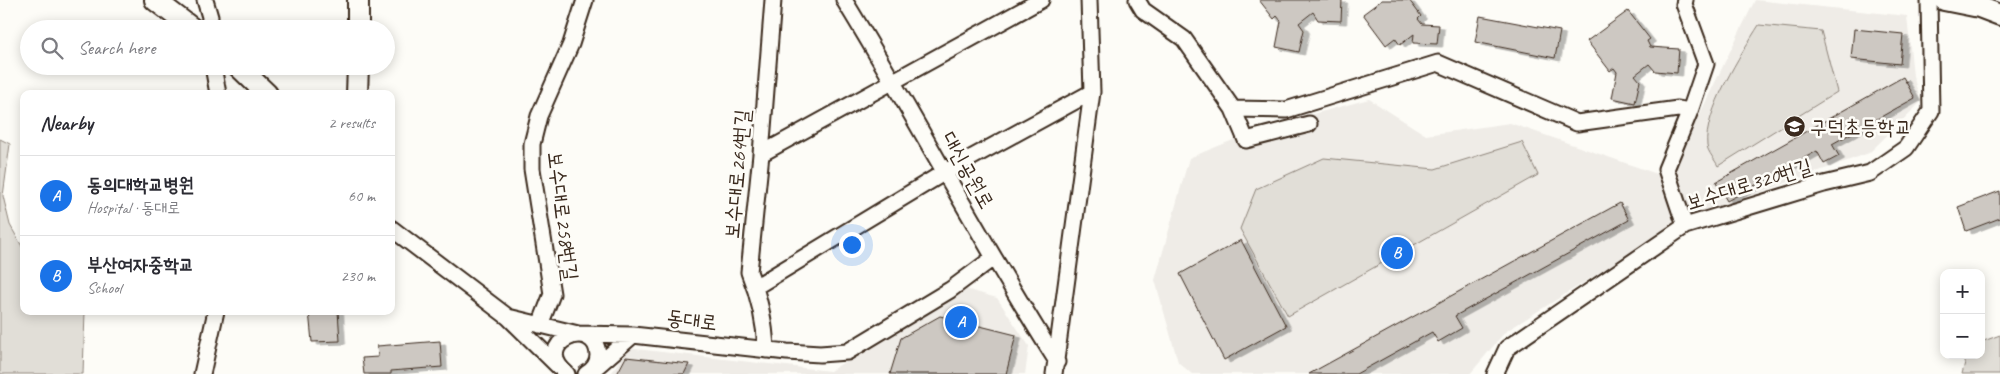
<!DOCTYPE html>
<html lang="en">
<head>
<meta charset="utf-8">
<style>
	:root { --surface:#fff; --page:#f7f7f7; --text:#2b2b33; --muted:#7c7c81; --line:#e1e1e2; --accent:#1a73e8 }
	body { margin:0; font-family:Caveat,"Poor Story",sans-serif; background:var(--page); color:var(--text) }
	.controls { position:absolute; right:15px; bottom:15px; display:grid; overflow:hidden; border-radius:10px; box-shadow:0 2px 12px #0003 }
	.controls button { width:45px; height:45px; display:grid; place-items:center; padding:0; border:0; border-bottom:1px solid var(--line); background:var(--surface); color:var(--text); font:25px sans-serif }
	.you { position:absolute; left:851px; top:244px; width:18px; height:18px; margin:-12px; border:4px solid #fff; border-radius:50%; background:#1a73e8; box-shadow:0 0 0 8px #1a73e833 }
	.badge { display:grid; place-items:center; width:32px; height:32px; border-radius:50%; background:var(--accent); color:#fff; font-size:16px; font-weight:700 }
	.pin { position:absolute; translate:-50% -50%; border:2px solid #fff; box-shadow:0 1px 5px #0006 }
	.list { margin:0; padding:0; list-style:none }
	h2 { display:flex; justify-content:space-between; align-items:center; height:65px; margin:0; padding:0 20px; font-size:21px }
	h2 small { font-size:16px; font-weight:400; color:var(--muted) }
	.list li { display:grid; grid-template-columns:32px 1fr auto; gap:15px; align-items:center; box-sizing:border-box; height:80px; padding:0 20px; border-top:1px solid var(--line) }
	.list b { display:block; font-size:19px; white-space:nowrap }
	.list p { margin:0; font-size:16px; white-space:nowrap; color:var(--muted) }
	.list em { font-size:16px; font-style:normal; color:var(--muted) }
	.icon { flex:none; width:28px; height:28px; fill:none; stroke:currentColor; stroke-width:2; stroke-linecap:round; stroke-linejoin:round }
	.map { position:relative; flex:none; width:2000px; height:374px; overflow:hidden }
	.search { position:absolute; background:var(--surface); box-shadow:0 2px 12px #0003; left:20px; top:20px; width:375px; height:55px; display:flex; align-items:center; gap:12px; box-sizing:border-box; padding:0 18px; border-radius:28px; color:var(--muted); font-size:19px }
	.panel { position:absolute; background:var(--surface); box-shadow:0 2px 12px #0003; left:20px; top:90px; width:375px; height:225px; border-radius:10px }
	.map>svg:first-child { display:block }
</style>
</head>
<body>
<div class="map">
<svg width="2000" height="374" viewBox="0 0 2000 374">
	<defs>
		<filter id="shadow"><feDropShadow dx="5.5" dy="3" stdDeviation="0" flood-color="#0004"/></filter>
	</defs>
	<rect width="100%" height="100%" fill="#fdfcf7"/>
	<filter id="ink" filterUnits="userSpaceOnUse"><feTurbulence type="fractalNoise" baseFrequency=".02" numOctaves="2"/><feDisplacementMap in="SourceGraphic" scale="10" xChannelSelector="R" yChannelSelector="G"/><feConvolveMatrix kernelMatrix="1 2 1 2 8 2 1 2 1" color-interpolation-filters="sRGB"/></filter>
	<g filter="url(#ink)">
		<path fill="#efece7" d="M1755,0L1907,16L1913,76L1921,102L1869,153L1691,217L1674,167Z
			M1369,99L1426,135L1510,123L1660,175L1674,226L1505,332L1470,374H1192L1178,362L1155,280L1189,158L1265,127Z
			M962,288L997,298L1029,346L1025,374H611L627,348L830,371Z"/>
		<path fill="#e1ded7" stroke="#8e847a" d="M1759,25L1821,31L1837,92L1718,166C1715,160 1708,152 1707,146C1703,113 1742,52 1759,25Z
			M0,139L10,144L3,196L10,225L24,250V311H85L83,374H0Z
			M1522,142L1538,175L1288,316L1240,229L1256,189L1324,158L1435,169Z
			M2000,335V374H1962L1967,355H1981V342Z"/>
		<path fill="#cdc8c2" stroke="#3b2a1e" filter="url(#shadow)" d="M1259,0H1342L1341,21L1318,20L1313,12L1299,23L1304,30L1299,52L1276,47L1281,21L1277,16L1274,19Z
			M1382,0H1409L1421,16L1418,19L1422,24L1439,25L1437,44L1413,43L1414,34L1400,45L1395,38L1386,45L1363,14Z
			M1628,11L1650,39L1647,41L1650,47L1679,49L1677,73L1655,71L1649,64L1635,75L1640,81L1635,103L1612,98L1617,72L1614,68L1610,71L1587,41Z
			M1480,16L1560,31L1555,58L1475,42Z
			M1854,29L1903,34L1900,64L1851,59Z
			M1903,77L1915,98L1832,144L1839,156L1824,164L1817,151L1727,201L1716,182Z
			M2000,191V218L1966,231L1958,207Z
			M1620,203L1629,220L1455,316L1462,328L1438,342L1432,332L1356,374H1309Z
			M1241,240L1286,326L1224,360L1180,274Z
			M309,311H338L340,341L312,342Z
			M940,316L1016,335L1006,374H890L901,338Z
			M440,341L442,367L391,371V374H364L362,358L378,357L377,346Z
			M626,357L689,364L684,374H617Z"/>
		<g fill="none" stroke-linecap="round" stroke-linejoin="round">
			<defs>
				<path id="minor" d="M205,0L210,17L209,29
					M844,0C917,119 981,242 1056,360L1054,374
					M1137,0L1143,10L1184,39L1233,109L1246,140L1309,124
					M1685,0L1684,4L1706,64L1690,111L1666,169L1685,226
					M213,66L218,94
					M1233,109L1286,110L1438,63L1577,123L1678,109L1690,111
					M761,154L1041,0
					M391,228L508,317L578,334L633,335L787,352L820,354L847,352L950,290L993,258
					M755,287L945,172L1092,92
					M509,318L559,367
					M540,325L552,294L532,169V144L539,116L571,44L585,0
					M766,350C765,324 759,296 749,272L761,154L773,0
					M1057,362L1056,360L1092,92L1089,0
					M595,368L633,335
					M202,374L216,311
					M567,374C529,343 596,315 598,355C598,363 593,370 586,374
					M1495,374L1507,348L1685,226L1824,184L1870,173L1906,148L1931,111L1929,0"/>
				<path id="major" d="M155,0L193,29
					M358,0V29
					M1944,0L1979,7L2000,15
					M238,66L267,94
					M357,94L358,66"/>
			</defs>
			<use href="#minor" stroke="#3b2a1e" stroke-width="19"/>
			<use href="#major" stroke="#3b2a1e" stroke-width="24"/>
			<use href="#minor" stroke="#fdfcf7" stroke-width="15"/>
			<use href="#major" stroke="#fdfcf7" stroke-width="20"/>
		</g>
	</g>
	<defs>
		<symbol id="school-disc" viewBox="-11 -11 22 22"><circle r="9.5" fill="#3b2a1e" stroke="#fdfcf7"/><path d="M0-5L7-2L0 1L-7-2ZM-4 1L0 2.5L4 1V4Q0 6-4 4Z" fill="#fff"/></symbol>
	</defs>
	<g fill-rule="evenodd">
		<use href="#school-disc" x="1782" y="114" width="25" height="25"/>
	</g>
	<g text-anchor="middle" stroke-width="5" stroke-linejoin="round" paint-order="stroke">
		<g font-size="21" fill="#3b2a1e" stroke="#fdfcf7" text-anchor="start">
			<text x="1810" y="134">구덕초등학교</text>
		</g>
		<g font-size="21" fill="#3b2a1e" stroke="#fdfcf7">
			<text transform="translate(968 170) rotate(61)" y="7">대신공원로</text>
			<text transform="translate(737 174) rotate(-85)" y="7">보수대로264번길</text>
			<text transform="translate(1749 184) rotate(-17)" y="7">보수대로320번길</text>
			<text transform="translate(563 216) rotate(83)" y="7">보수대로258번길</text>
			<text transform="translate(692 320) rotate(7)" y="7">동대로</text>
		</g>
	</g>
</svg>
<div class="controls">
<button>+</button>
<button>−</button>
</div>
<div class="you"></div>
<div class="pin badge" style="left:961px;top:322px">A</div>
<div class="pin badge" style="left:1397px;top:253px">B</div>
<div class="search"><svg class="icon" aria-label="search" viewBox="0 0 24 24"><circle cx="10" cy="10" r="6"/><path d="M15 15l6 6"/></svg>Search here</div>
<section class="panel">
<h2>Nearby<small>2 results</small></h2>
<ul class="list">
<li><span class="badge">A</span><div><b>동의대학교병원</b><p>Hospital · 동대로</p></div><em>60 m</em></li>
<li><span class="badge">B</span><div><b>부산여자중학교</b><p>School</p></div><em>230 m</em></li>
</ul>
</section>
</div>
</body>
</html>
